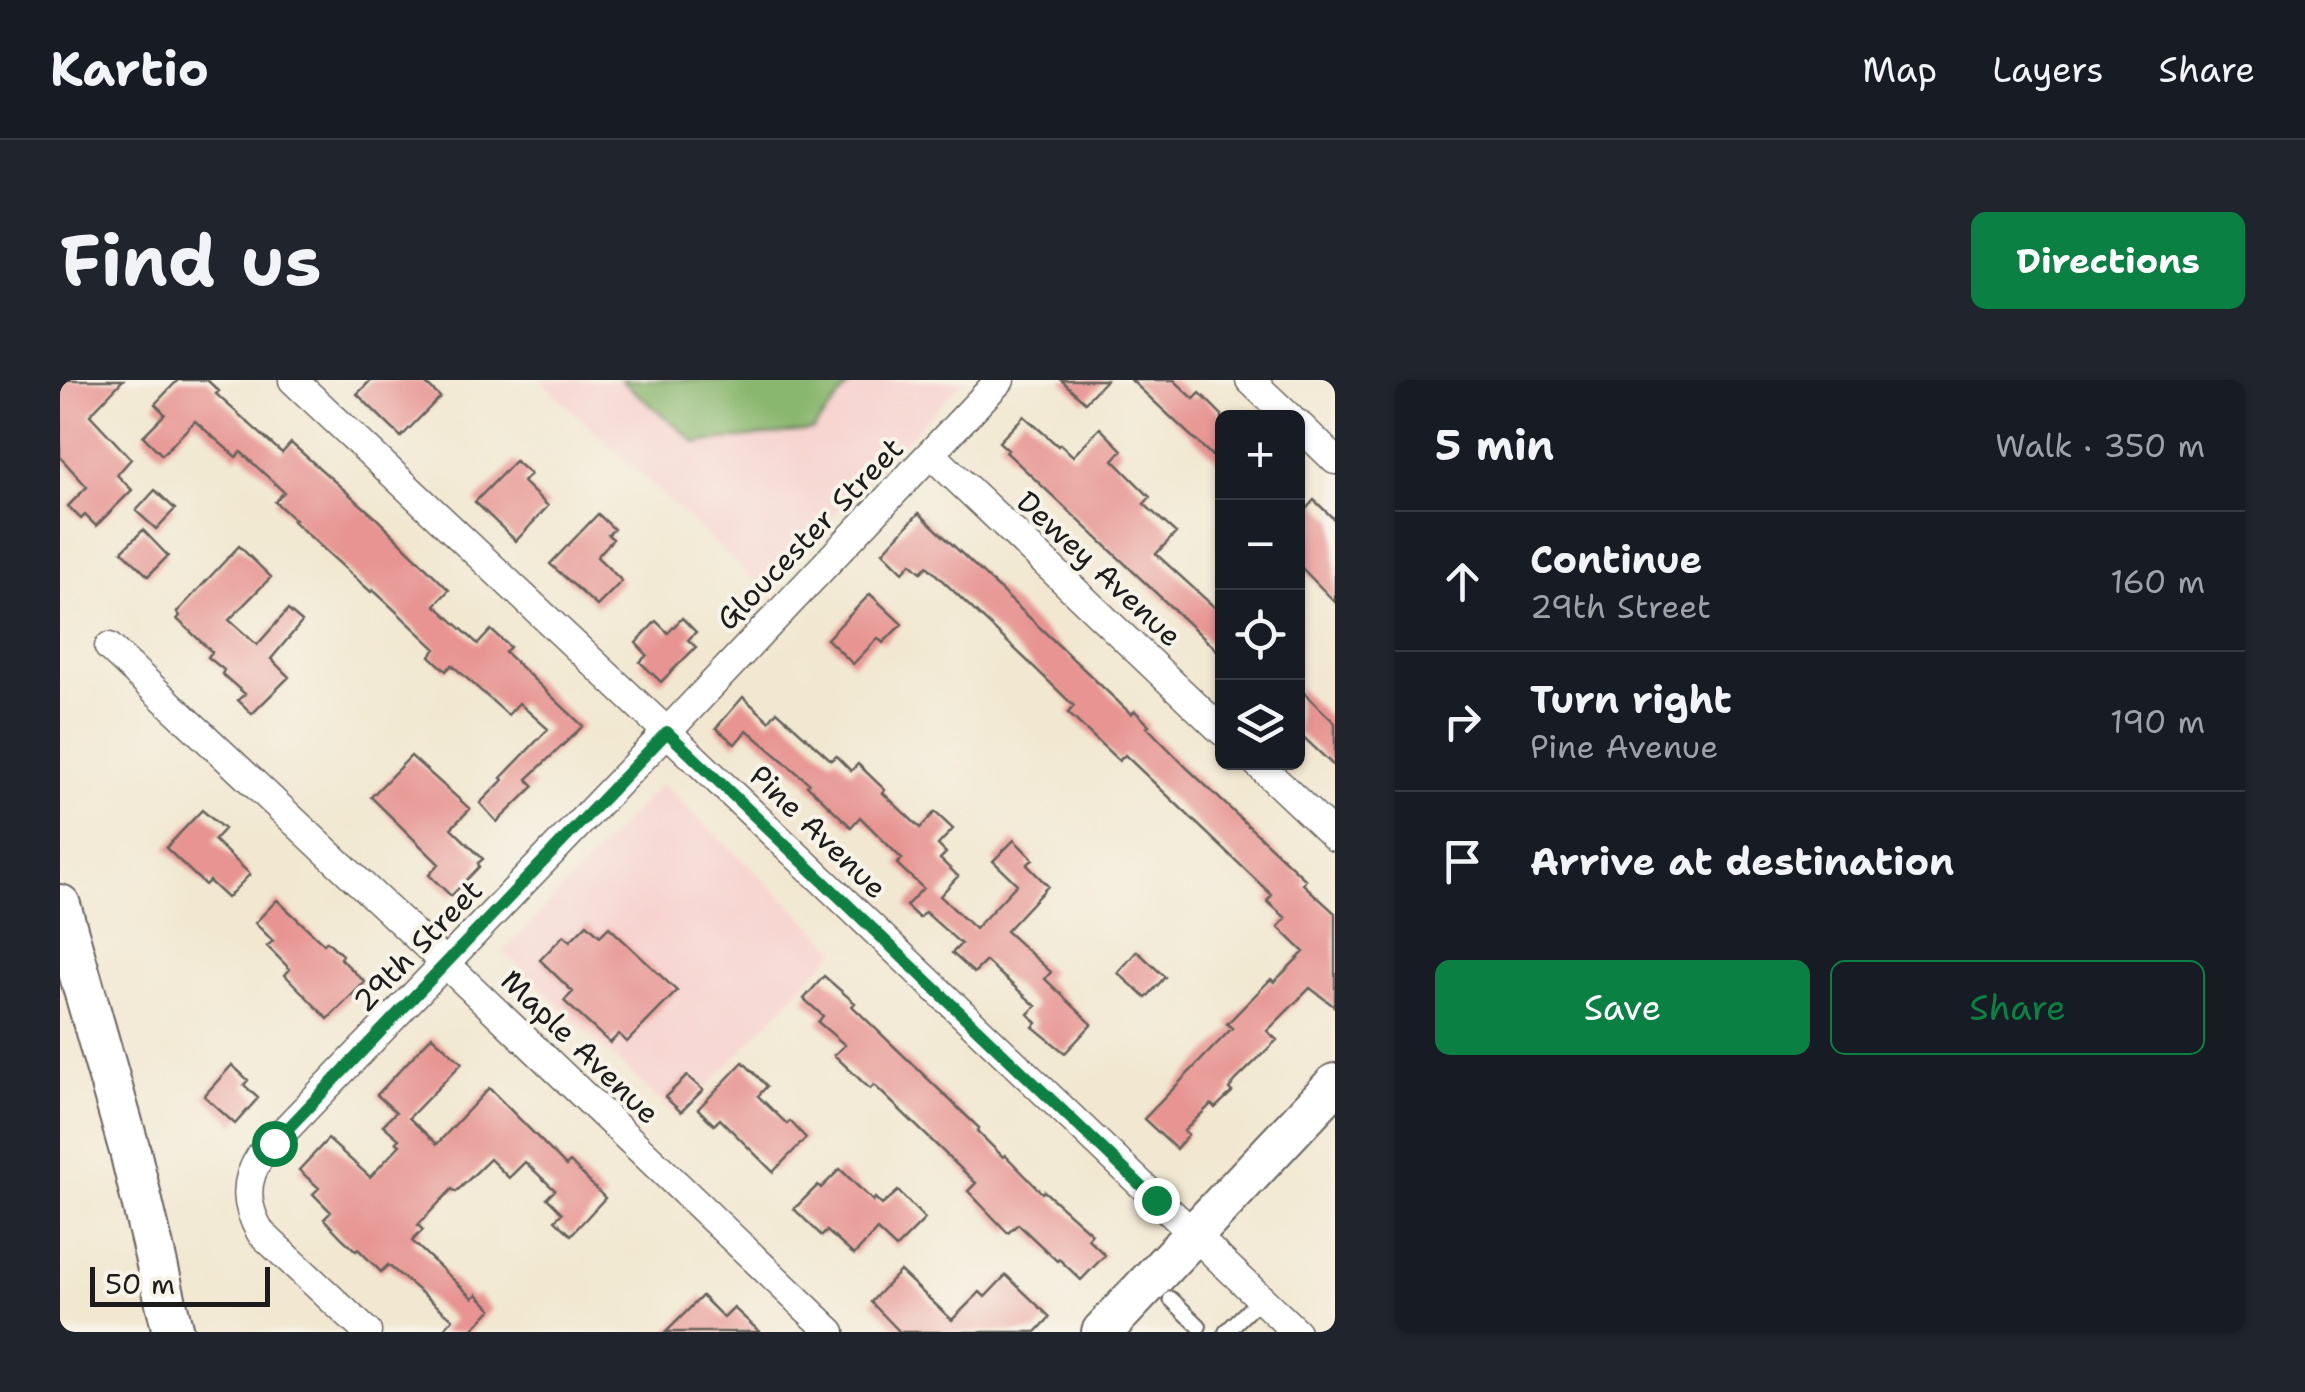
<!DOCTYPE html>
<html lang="en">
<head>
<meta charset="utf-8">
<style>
	:root { --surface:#171b24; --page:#20242c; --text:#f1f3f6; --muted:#9ea1a6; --line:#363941; --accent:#0b8043 }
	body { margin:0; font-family:"Shantell Sans",sans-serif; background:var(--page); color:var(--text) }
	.controls { position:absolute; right:30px; top:30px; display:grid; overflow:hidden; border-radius:15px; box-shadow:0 2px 8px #0004 }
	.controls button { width:90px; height:90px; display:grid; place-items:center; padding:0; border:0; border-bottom:2px solid var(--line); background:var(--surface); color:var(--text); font:50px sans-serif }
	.scale { position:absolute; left:30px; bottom:25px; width:180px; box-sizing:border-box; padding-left:10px; border:5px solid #1c1c1c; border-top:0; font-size:28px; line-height:35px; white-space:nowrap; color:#1c1c1c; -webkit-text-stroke:8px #f7f3e8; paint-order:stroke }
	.stop { position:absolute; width:30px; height:30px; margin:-22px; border:8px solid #0b8043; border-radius:50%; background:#fff }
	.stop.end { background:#0b8043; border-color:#fff; box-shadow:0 2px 10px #0008 }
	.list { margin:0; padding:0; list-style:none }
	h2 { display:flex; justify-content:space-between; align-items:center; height:130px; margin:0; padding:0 40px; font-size:42px }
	h2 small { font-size:32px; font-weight:400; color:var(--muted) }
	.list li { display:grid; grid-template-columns:65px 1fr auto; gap:30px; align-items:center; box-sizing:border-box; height:140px; padding:0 40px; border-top:2px solid var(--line) }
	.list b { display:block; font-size:38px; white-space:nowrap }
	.list p { margin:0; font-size:32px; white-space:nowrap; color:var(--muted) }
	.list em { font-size:32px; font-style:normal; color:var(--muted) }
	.actions { display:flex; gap:20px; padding:30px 40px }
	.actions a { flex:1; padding:22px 0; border:2px solid var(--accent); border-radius:15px; text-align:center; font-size:35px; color:var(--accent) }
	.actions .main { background:var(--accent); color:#fff }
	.icon { flex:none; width:55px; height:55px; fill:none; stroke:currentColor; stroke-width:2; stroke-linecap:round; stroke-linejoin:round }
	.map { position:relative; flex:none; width:1275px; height:952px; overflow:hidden; border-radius:15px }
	header { display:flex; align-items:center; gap:60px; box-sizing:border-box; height:140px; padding:0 50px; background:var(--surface); border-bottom:2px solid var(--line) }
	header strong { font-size:48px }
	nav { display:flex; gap:55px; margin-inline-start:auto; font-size:35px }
	.intro { display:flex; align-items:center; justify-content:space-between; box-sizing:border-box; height:240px; padding:0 60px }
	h1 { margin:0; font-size:70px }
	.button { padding:25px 45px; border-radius:15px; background:var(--accent); color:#fff; font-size:35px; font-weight:700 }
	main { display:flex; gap:60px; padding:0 60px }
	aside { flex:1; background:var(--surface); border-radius:15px; box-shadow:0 2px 8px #0004 }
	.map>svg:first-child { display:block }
</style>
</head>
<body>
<header>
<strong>Kartio</strong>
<nav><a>Map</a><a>Layers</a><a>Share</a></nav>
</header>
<div class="intro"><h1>Find us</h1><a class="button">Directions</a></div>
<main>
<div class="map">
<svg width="1275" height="952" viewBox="0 0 1275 952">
	<rect width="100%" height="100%" fill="#f7f3e8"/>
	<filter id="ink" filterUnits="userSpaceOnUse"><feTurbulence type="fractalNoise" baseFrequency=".01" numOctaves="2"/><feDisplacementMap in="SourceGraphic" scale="20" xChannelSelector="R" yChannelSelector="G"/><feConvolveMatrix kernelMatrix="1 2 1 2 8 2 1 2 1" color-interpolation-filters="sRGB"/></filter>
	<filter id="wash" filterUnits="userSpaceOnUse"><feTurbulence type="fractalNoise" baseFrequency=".0048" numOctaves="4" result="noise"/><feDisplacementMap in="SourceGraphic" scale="40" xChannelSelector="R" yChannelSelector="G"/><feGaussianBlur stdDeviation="2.25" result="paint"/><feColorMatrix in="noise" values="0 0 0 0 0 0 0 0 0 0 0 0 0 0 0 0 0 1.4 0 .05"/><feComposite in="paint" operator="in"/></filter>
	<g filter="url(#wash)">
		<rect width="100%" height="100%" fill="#f2e8d2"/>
		<path fill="#f7d0ce" d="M480,0H904L703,209Z
			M601,403L777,569L618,738L443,572Z"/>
		<path fill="#8ab76f" stroke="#536a46" stroke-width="2.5" d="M561,0H793L753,50L636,63Z"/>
		<g id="blocks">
			<path fill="#e79492" d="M0,0H63L30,35L71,79L57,95L72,110L36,146L25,135L21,139L8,126L27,107L0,77Z
				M118,0H147L159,11L156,14L222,73L231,63L315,137L389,210L375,225L418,264L431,250L450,267L445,272L523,346L467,399L474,406L437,442L420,423L443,400L441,398L488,349L459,323L448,335L392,285L386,291L370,276L376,269L325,221L313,210L311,212L233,141L235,140L215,122L224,112L181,72L176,77L135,41L102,75L83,56L105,34L95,24Z
				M311,0H362L380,17L341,57L297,14Z
				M1001,0H1046L1025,22Z
				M1071,0H1114L1134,19L1140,13L1162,35V85Z
				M964,36L998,66L1000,64L1013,76L1040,48L1062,70L1053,80L1090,117L1084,124L1116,153L1096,174L1162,234V275L946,72L948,70L939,62Z
				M455,81L470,94L463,102L488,126L456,161L415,122Z
				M95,110L115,129L96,149L76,131Z
				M1254,120L1275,140V222L1238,184V138Z
				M859,133L1071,334L1075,331L1089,345L1087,347L1127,388L1246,500L1243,504L1275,533V627L1250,608L1207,651L1217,660L1176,700L1169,709L1172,712L1155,728L1151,724L1124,751L1128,755L1116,769L1084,739L1172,648L1167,644L1211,599L1214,602L1244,572L1218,547L1226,538L1207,521L1212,515L1065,375L1059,381L1008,333L1014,326L975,288L867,186L861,192L851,183L843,192L823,172Z
				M538,134L554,149L548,155L553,159L537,177L562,201L537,226L490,184Z
				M83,150L108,176L88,196L62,171Z
				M179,166L211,197L169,240L197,265L228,230L242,242L211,279L229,297L192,334L178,320L185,314L162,294L164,290L148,277L152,272L117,239L120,236L117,232Z
				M810,214L842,244L823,263L818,258L793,284L767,259Z
				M622,238L636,252L628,260L636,267L601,302L580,282L587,275L576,263L596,241L608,253Z
				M1238,307L1275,343V387L1238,352Z
				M683,317L709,341L717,331L771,380L776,376L791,391L798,384L825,410L823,413L860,448L875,432L893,449L878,465L886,473L880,479L898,496L880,516L915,549L957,504L933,481L954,460L973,479L967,485L988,506L946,551L991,592L985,599L1032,644L1005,673L973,647L977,643L968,634L976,626L926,581L914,593L892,573L901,564L865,532L859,538L846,526L863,508L837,484L842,479L800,437L791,447L747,405L749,403L687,350L675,364L656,348Z
				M351,376L410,429L391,448L423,479L418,483L419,487L391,516L369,495L379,484L311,417Z
				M142,430L164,449L154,460L190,494L167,518L149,501L145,505L106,468Z
				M217,520L264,564L267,561L282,575L280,578L305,602L268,639L225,595L230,589L207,566L213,561L195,543Z
				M527,544L540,556L549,547L617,611L567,662L559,654L550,663L504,621L513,612L480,580L504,555L510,561Z
				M1077,571L1105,597L1086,618L1058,593Z
				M764,596L795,623L792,626L919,748L917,751L943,777L945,775L982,813L984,811L1032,854L1028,859L1045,875L1021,900L999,879L997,881L958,844L948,853L908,811L916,803L814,705L810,709L774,675L785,665L758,642L763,636L744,619Z
				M372,656L402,683L349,738L377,764L429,708L506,786L510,782L545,818L511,855L495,840L502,833L487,818L495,810L465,782L449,798L430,779L396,812L392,809L358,845L363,850L352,861L413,918L417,914L432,929L410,952H381L393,939L328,885L321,892L298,869L296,871L282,858L264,839L271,832L253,814L259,808L239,790L268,759L310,797L340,765L336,762L339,759L323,745L336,732L317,715Z
				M683,682L707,706L698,716L727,744L730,741L746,758L713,792L660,739L654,745L638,729Z
				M172,685L188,700L184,705L198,718L175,744L144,716Z
				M627,696L643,710L621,732L605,717Z
				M780,789L813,821L815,818L822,825L838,811L865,839L836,868L817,850L794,875L767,851L762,856L734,829L758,805L761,808Z
				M840,891L892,940L920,912L925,917L946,895L990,937L976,952H840L811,922Z
				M642,916L664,938L674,928L700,952H606Z"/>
		</g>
	</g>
	<g filter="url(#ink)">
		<use href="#blocks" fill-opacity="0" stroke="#67635c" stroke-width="2.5"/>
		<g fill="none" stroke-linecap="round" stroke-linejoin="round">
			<defs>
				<path id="lane" d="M1111,919L1139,946
					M1166,952L1201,918"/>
				<path id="street" d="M233,0L607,352L1236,952
					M1190,0L1230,38
					M1238,44L1275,80
					M871,74L1162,351
					M49,267L386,584L771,952
					M1196,382L1275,457
					M307,952L201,853C185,826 183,802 201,775L607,352L940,0"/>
				<path id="secondary" d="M0,525L70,771L113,952
					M1042,952L1275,704"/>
			</defs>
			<use href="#lane" stroke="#67635c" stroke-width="18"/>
			<use href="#street" stroke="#67635c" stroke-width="31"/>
			<use href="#secondary" stroke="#67635c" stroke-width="44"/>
			<use href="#lane" stroke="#fff" stroke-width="14"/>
			<use href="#street" stroke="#fff" stroke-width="28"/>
			<use href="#secondary" stroke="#fff" stroke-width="40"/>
		</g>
	</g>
	<g fill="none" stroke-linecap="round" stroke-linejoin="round" filter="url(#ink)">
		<path stroke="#0b8043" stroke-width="12" d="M214,763L607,352L1096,820"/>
	</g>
	<g text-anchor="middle" stroke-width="8" stroke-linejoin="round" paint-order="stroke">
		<g font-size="30" fill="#1c1c1c" stroke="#f7f3e8">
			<text transform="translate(750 154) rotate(-46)" y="10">Gloucester Street</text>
			<text transform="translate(1039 189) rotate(43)" y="10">Dewey Avenue</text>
			<text transform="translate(758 452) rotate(44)" y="10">Pine Avenue</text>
			<text transform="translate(358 566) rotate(-46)" y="10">29th Street</text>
			<text transform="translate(520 667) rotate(44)" y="10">Maple Avenue</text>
		</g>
	</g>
</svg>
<div class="controls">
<button>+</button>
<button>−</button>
<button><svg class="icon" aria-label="locate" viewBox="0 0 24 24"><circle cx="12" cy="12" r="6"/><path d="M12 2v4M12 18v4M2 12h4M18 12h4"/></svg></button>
<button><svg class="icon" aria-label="layers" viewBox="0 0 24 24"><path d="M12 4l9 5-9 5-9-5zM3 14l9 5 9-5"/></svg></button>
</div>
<div class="scale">50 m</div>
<div class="stop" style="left:214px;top:763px"></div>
<div class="stop end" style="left:1096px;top:820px"></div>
</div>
<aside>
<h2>5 min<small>Walk · 350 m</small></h2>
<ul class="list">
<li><svg class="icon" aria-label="ahead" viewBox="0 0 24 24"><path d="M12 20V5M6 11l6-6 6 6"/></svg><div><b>Continue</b><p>29th Street</p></div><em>160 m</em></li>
<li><svg class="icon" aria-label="right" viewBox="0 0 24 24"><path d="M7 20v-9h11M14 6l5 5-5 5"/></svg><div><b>Turn right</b><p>Pine Avenue</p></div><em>190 m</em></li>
<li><svg class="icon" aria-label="arrive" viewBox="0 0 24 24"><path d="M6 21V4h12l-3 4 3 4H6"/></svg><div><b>Arrive at destination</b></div></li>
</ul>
<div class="actions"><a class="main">Save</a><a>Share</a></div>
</aside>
</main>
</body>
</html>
